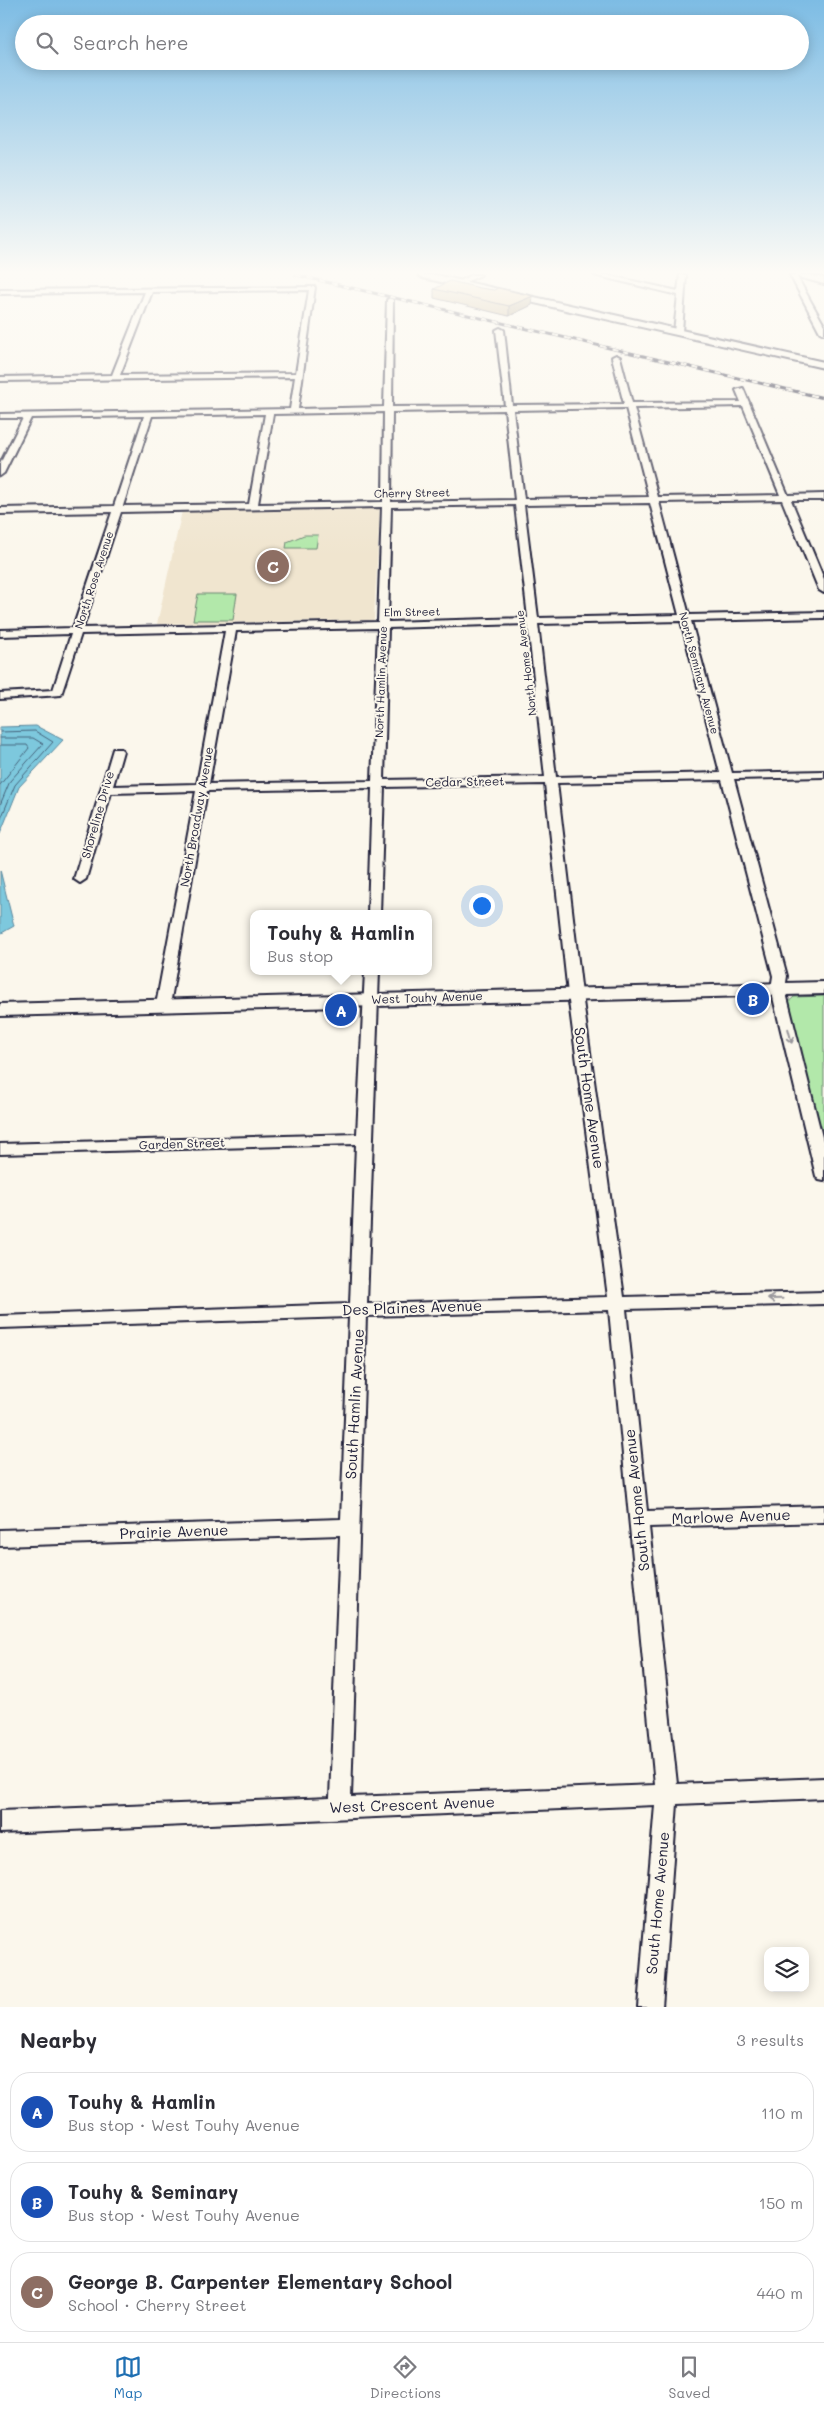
<!DOCTYPE html>
<html lang="en">
<head>
<meta charset="utf-8">
<style>
	:root { --surface:#fff; --page:#f2f2f3; --text:#2b2b33; --muted:#7c7c81; --line:#e1e1e2; --accent:#1f6fb2 }
	body { margin:0; font-family:Mali,sans-serif; background:var(--page); color:var(--text) }
	.controls { position:absolute; right:15px; bottom:15px; display:grid; overflow:hidden; border-radius:10px; box-shadow:0 2px 12px #0003 }
	.controls button { width:45px; height:45px; display:grid; place-items:center; padding:0; border:0; border-bottom:1px solid var(--line); background:var(--surface); color:var(--text); font:25px sans-serif }
	.you { position:absolute; left:481px; top:905px; width:18px; height:18px; margin:-12px; border:4px solid #fff; border-radius:50%; background:#1a73e8; box-shadow:0 0 0 8px #1a73e833 }
	.badge { display:grid; place-items:center; width:32px; height:32px; border-radius:50%; background:var(--accent); color:#fff; font-size:16px; font-weight:700 }
	.pin { position:absolute; translate:-50% -50%; border:2px solid #fff; box-shadow:0 1px 5px #0006 }
	.popup { position:absolute; left:250px; top:910px; width:182px; height:65px; box-sizing:border-box; display:grid; place-content:center; border-radius:10px; background:var(--surface); filter:drop-shadow(0 1px 4px #0005); font-size:16px; white-space:nowrap; color:var(--muted) }
	.popup b { font-size:19px; color:var(--text) }
	.popup::after { content:''; position:absolute; left:50%; top:100%; margin-left:-10px; border:10px solid transparent; border-top-color:var(--surface) }
	.list { margin:0; padding:0; list-style:none }
	h2 { display:flex; justify-content:space-between; align-items:center; height:65px; margin:0; padding:0 20px; font-size:21px }
	h2 small { font-size:16px; font-weight:400; color:var(--muted) }
	.list li { display:grid; grid-template-columns:32px 1fr auto; gap:15px; align-items:center; box-sizing:border-box; height:80px; margin:0 10px 10px; padding:0 10px; border:1px solid var(--line); border-radius:20px }
	.list b { display:block; font-size:19px; white-space:nowrap }
	.list p { margin:0; font-size:16px; white-space:nowrap; color:var(--muted) }
	.list em { font-size:16px; font-style:normal; color:var(--muted) }
	.icon { flex:none; width:28px; height:28px; fill:none; stroke:currentColor; stroke-width:2; stroke-linecap:round; stroke-linejoin:round }
	.map { position:relative; flex:none; width:824px; height:2007px; overflow:hidden }
	.search { position:absolute; background:var(--surface); box-shadow:0 2px 12px #0003; left:15px; right:15px; top:15px; height:55px; display:flex; align-items:center; gap:12px; box-sizing:border-box; padding:0 18px; border-radius:28px; color:var(--muted); font-size:19px }
	.sheet { height:335px; background:var(--surface) }
	nav { display:flex; justify-content:space-around; align-items:center; box-sizing:border-box; height:70px; border-top:1px solid var(--line); background:var(--surface); font-size:14px; color:var(--muted) }
	nav a { display:grid; justify-items:center; gap:2px }
	nav .on { color:var(--accent) }
	.map>svg:first-child { display:block }
</style>
</head>
<body>
<div class="map">
<svg width="824" height="2007" viewBox="0 0 824 2007">
	<rect width="100%" height="100%" fill="#fbf7ec"/>
	<filter id="ink" filterUnits="userSpaceOnUse"><feTurbulence type="fractalNoise" baseFrequency=".02" numOctaves="2"/><feDisplacementMap in="SourceGraphic" scale="10" xChannelSelector="R" yChannelSelector="G"/><feConvolveMatrix kernelMatrix="1 2 1 2 8 2 1 2 1" color-interpolation-filters="sRGB"/></filter>
	<g filter="url(#ink)">
		<path fill="#f0e5cf" d="M380,508L374,620L157,624L182,511Z"/>
		<path fill="#b2e8aa" stroke="#6a8572" d="M304,535H318L316,548H286L287,542Z
			M198,594H237L233,620H193Z
			M824,996V1141L787,1003L794,997Z"/>
		<path fill="#7dc8dd" stroke="#59869c" d="M36,726L63,740L19,787L0,834V727Z
			M0,870L14,926L0,934Z"/>
		<g fill="none" stroke-linecap="round" stroke-linejoin="round">
			<path stroke="#46647c" stroke-width="1" d="M0,732L35,731L53,742L15,785L0,821
				M0,738H33L43,744L10,781L0,805
				M0,745H27L29,748L0,785"/>
			<defs>
				<path id="street" d="M472,275H481L461,284L456,283Z
					M594,275H606L678,291L680,275H686L682,332L678,334L674,332L678,295Z
					M790,275H796L824,325V334L820,332Z
					M315,287L298,409L384,407L387,300L390,298L393,300L392,407L505,406L496,330L500,328L504,330L512,405L624,404L612,357L616,355L620,357L632,403L741,402L736,390L743,388L788,495L824,494V500H791L824,579V593L819,590L782,500L659,502L689,615L824,612V618L691,621L732,773L824,771V777L734,779L787,976L785,989L824,1145V1181L819,1180L816,1176L771,989L773,976L722,780L557,783L582,994L624,1297L824,1292V1304L626,1309L647,1511L824,1506V1522L649,1527L677,1784L824,1778V1798L677,1804L662,2007H638L655,1805L0,1833V1811L330,1798L340,1535L0,1546V1530L341,1519L349,1317L0,1328V1316L350,1304L356,1144L0,1154V1144L357,1134L365,971H379L367,1304L608,1297L568,994L545,784L384,787L380,914H368L372,788L207,791L170,1005L163,1009L156,1005L196,791L111,793L86,879L80,883L74,879L113,749H121L123,751L113,786L197,784L225,631L81,634L61,695L0,699V693L53,690L71,634L0,636V630L73,628L112,512L0,514V508L114,506L144,416L31,418L4,473L0,476V464L23,418H0V414L290,409L295,377L0,381V377L112,375L145,292L0,294V290ZM309,290L296,373L120,375L152,292ZM743,406L780,495L658,497L634,408ZM626,408L649,497L524,499L513,410ZM505,410L515,500L391,502L392,412ZM384,412L383,502L258,504L273,414ZM265,414L249,504L123,506L152,416ZM650,503L679,615L538,618L524,505ZM515,505L528,618L388,622L391,507ZM382,507L378,622L83,628L121,512ZM681,621L720,773L556,777L538,624ZM528,624L545,777L384,780L388,628ZM378,628L372,781L209,784L236,631ZM609,1310L655,1785L351,1797L366,1316Z"/>
				<path id="secondary" d="M418,275H436L824,362V368L423,278Z
					M791,275H809L824,278V284Z
					M824,982V994L0,1016V1004Z"/>
			</defs>
			<use href="#street" stroke="#22223b" stroke-width="4"/>
			<use href="#secondary" stroke="#22223b" stroke-width="4"/>
			<use href="#street" fill="#fbf7ec" fill-rule="evenodd"/>
			<use href="#secondary" fill="#fbf7ec" fill-rule="evenodd"/>
			<defs>
				<path id="rail" d="M296,275L824,398"/>
			</defs>
			<use href="#rail" stroke="#22223b" stroke-width="3"/>
			<use href="#rail" stroke="#fbf7ec" stroke-width="2" stroke-dasharray="6" stroke-linecap="butt"/>
		</g>
		<path fill="#b9a278" stroke="#22223b" d="M434,289L532,305L509,316L434,298Z"/>
		<path fill="#968462" stroke="#22223b" d="M533,296L532,305L509,316V306Z"/>
		<path fill="#d7bc8c" stroke="#22223b" d="M450,281L480,288L494,290L498,288L533,296L509,306L434,289Z"/>
		<defs><path id="oneway-shaft" d="M-6 0H5M1.5-3L5.5 0L1.5 3" fill="none" stroke-width="1.6" stroke-linecap="round" stroke-linejoin="round" transform="scale(1.25)"/></defs>
		<g stroke="#99979c">
			<use href="#oneway-shaft" transform="translate(790 1036) rotate(76)"/>
			<use href="#oneway-shaft" transform="translate(775 1299) rotate(179)"/>
		</g>
	</g>
	<linearGradient id="sky" x2="0" y2="1"><stop stop-color="#7dbce4"/><stop offset="0.49" stop-color="#fdfbf6"/><stop offset="1" stop-color="#fdfbf6" stop-opacity="0"/></linearGradient>
	<rect width="824" height="556" fill="url(#sky)"/>
	<g text-anchor="middle" stroke-width="4" stroke-linejoin="round" paint-order="stroke">
		<g font-size="11" fill="#22223b" stroke="#fbf7ec">
			<text transform="translate(412 493) rotate(-1)" y="4">Cherry Street</text>
			<text transform="translate(94 580) rotate(-72)" y="4">North Rose Avenue</text>
			<text transform="translate(412 612) rotate(-1)" y="4">Elm Street</text>
			<text transform="translate(526 663) rotate(-97)" y="4">North Home Avenue</text>
			<text transform="translate(699 673) rotate(75)" y="4">North Seminary Avenue</text>
			<text transform="translate(381 682) rotate(-88)" y="4">North Hamlin Avenue</text>
		</g>
		<g font-size="12" fill="#22223b" stroke="#fbf7ec">
			<text transform="translate(465 782) rotate(-1)" y="4">Cedar Street</text>
			<text transform="translate(98 815) rotate(-74)" y="4">Shoreline Drive</text>
			<text transform="translate(197 817) rotate(-80)" y="4">North Broadway Avenue</text>
			<text transform="translate(427 998) rotate(-2)" y="4">West Touhy Avenue</text>
			<text transform="translate(182 1144) rotate(-2)" y="4">Garden Street</text>
		</g>
		<g font-size="15" fill="#22223b" stroke="#fbf7ec">
			<text transform="translate(589 1098) rotate(82)" y="5">South Home Avenue</text>
			<text transform="translate(412 1308) rotate(-2)" y="5">Des Plaines Avenue</text>
			<text transform="translate(355 1404) rotate(-87)" y="5">South Hamlin Avenue</text>
			<text transform="translate(637 1500) rotate(-96)" y="5">South Home Avenue</text>
			<text transform="translate(731 1517) rotate(-2)" y="5">Marlowe Avenue</text>
			<text transform="translate(174 1532) rotate(-2)" y="5">Prairie Avenue</text>
			<text transform="translate(412 1805) rotate(-2)" y="5">West Crescent Avenue</text>
			<text transform="translate(658 1903) rotate(-85)" y="5">South Home Avenue</text>
		</g>
	</g>
</svg>
<div class="controls">
<button><svg class="icon" aria-label="layers" viewBox="0 0 24 24"><path d="M12 4l9 5-9 5-9-5zM3 14l9 5 9-5"/></svg></button>
</div>
<div class="you"></div>
<div class="pin badge" style="left:341px;top:1010px;background:#1a4fb4">A</div>
<div class="popup"><b>Touhy &amp; Hamlin</b>Bus stop</div>
<div class="pin badge" style="left:753px;top:999px;background:#1a4fb4">B</div>
<div class="pin badge" style="left:273px;top:566px;background:#8d6e63">C</div>
<div class="search"><svg class="icon" aria-label="search" viewBox="0 0 24 24"><circle cx="10" cy="10" r="6"/><path d="M15 15l6 6"/></svg>Search here</div>
</div>
<section class="sheet">
<h2>Nearby<small>3 results</small></h2>
<ul class="list">
<li><span class="badge" style="background:#1a4fb4">A</span><div><b>Touhy &amp; Hamlin</b><p>Bus stop · West Touhy Avenue</p></div><em>110 m</em></li>
<li><span class="badge" style="background:#1a4fb4">B</span><div><b>Touhy &amp; Seminary</b><p>Bus stop · West Touhy Avenue</p></div><em>150 m</em></li>
<li><span class="badge" style="background:#8d6e63">C</span><div><b>George B. Carpenter Elementary School</b><p>School · Cherry Street</p></div><em>440 m</em></li>
</ul>
</section>
<nav>
<a class="on"><svg class="icon" aria-label="map" viewBox="0 0 24 24"><path d="M3 6l6-2 6 2 6-2v14l-6 2-6-2-6 2zM9 4v14M15 6v14"/></svg>Map</a>
<a><svg class="icon" aria-label="directions" viewBox="0 0 24 24"><path d="M12 3l9 9-9 9-9-9zM9 14v-3h6M13 9l2 2-2 2"/></svg>Directions</a>
<a><svg class="icon" aria-label="saved" viewBox="0 0 24 24"><path d="M7 4h10v16l-5-4-5 4z"/></svg>Saved</a>
</nav>
</body>
</html>
